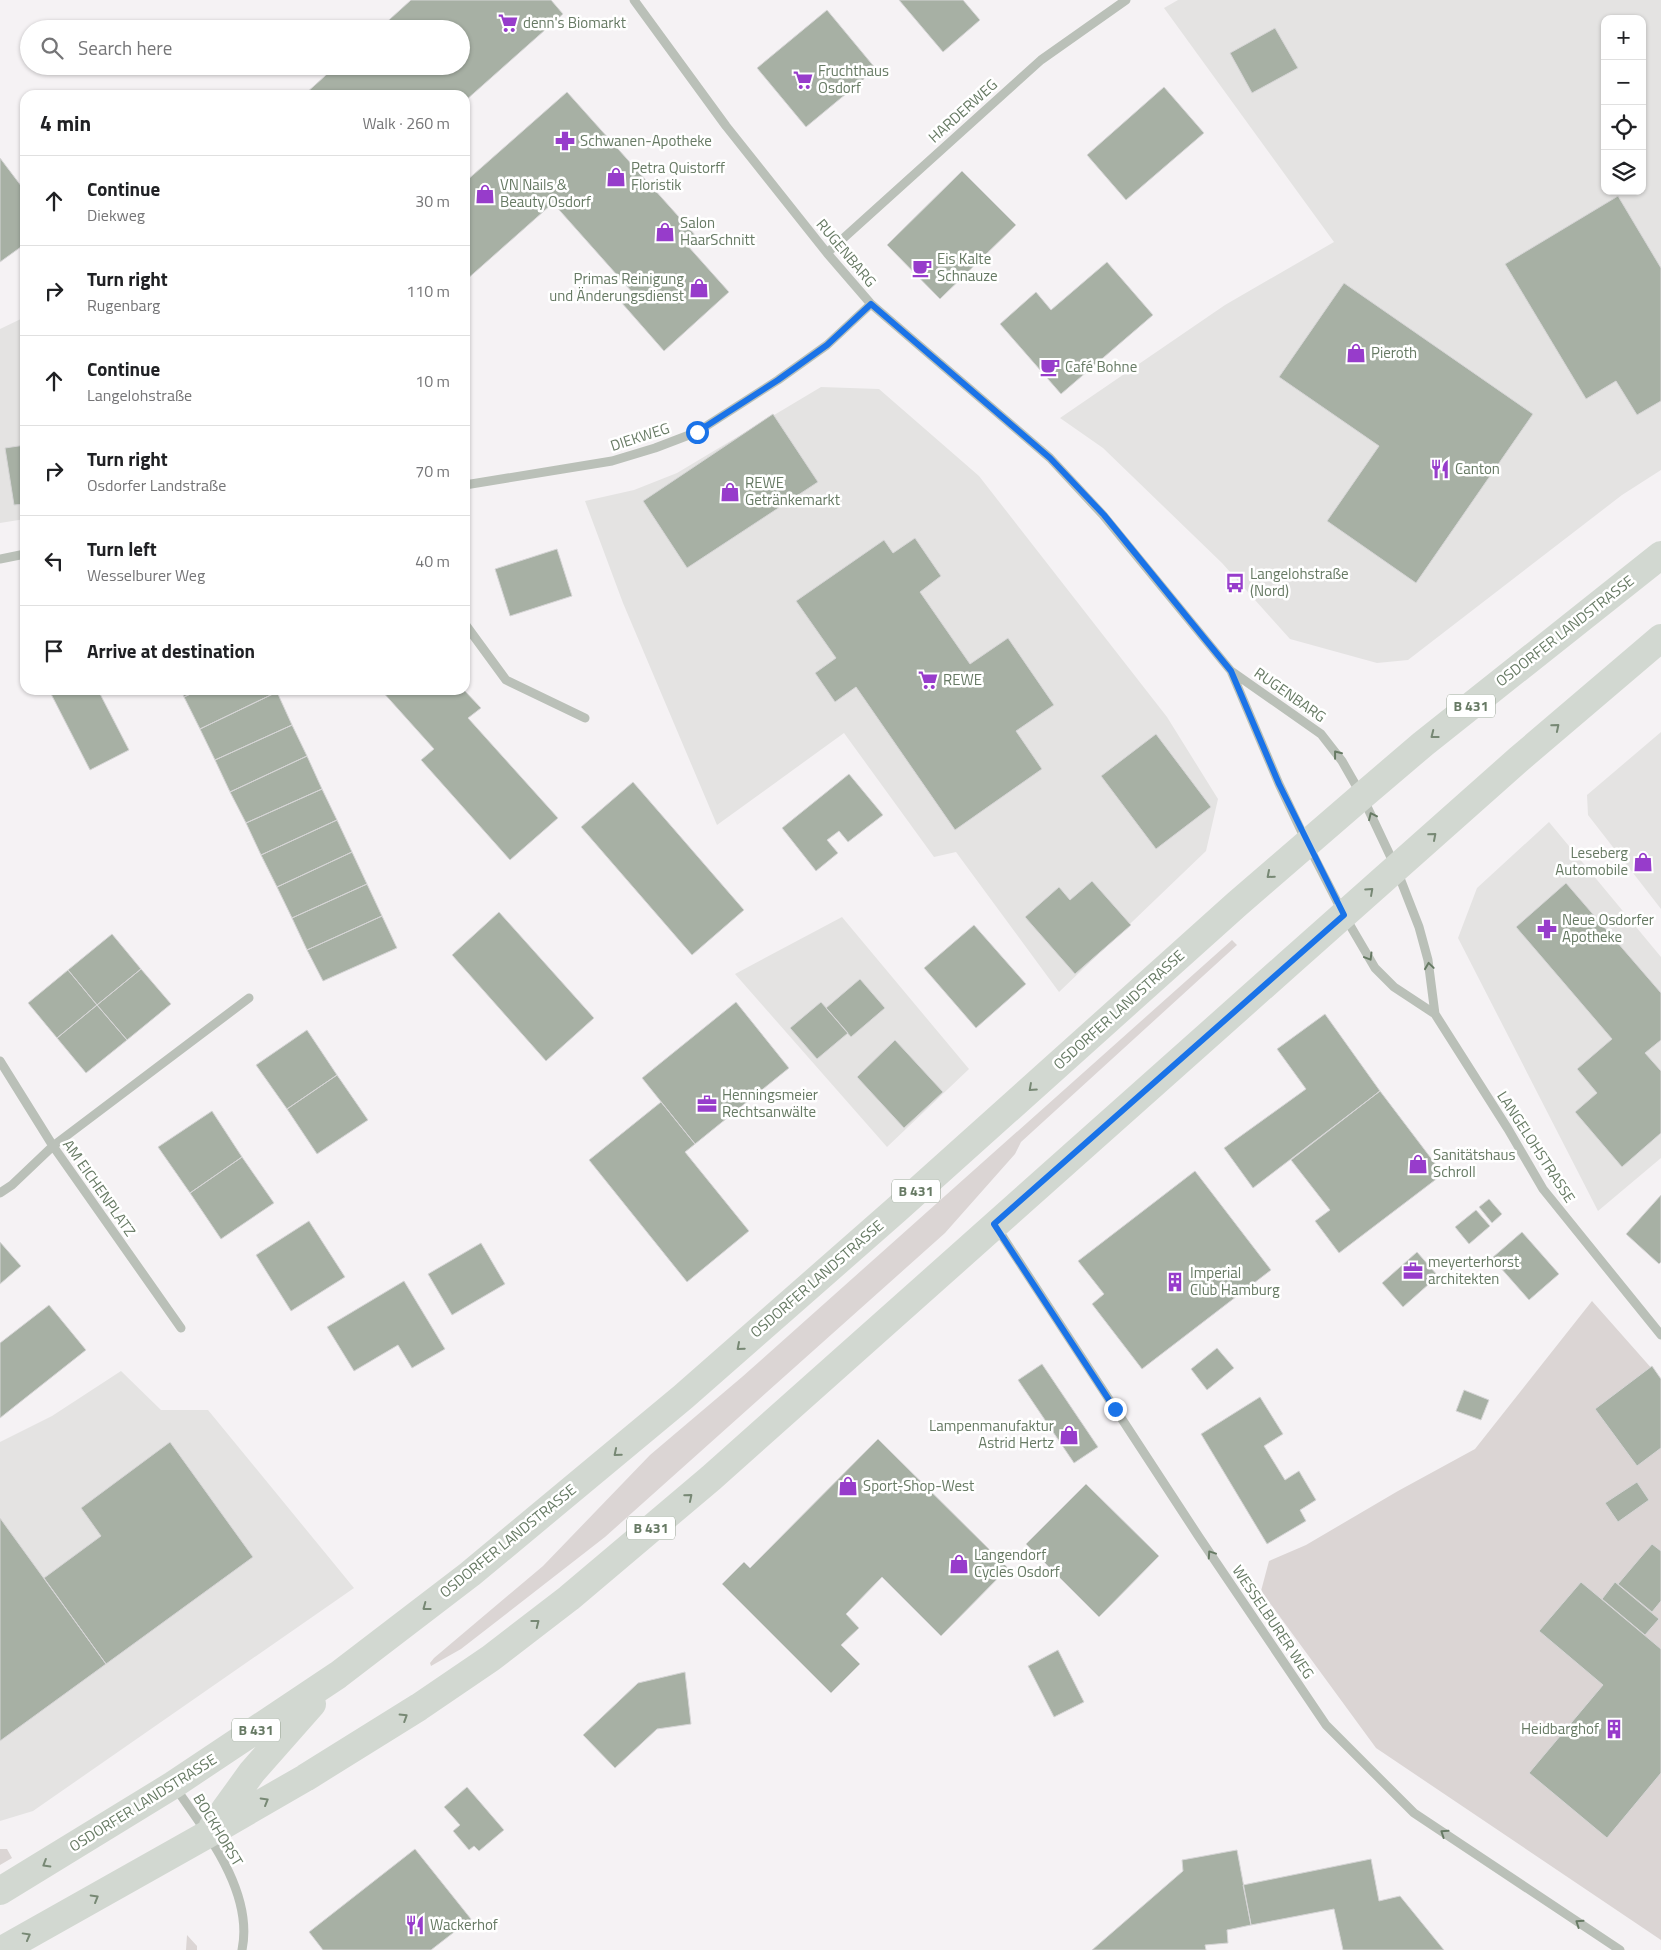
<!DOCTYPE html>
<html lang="en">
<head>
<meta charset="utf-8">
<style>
	:root { --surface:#fff; --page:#f2f2f2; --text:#202124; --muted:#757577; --line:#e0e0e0 }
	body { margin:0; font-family:"Titillium Web",sans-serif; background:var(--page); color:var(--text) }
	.controls { position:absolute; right:15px; top:15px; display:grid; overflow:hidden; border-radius:10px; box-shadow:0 1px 4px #0004 }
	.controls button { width:45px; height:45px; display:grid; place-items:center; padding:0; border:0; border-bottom:1px solid var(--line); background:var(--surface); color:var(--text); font:25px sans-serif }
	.stop { position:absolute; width:15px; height:15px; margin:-11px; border:4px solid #1a73e8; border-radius:50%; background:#fff }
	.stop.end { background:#1a73e8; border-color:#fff; box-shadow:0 1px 5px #0008 }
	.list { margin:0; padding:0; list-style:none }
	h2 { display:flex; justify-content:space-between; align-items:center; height:65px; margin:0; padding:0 20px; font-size:21px }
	h2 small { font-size:16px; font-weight:400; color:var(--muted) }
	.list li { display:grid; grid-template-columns:32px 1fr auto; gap:15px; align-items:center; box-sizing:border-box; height:90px; padding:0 20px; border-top:1px solid var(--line) }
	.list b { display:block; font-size:19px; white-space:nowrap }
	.list p { margin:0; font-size:16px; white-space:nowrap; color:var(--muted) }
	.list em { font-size:16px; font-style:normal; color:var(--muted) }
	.icon { flex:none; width:28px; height:28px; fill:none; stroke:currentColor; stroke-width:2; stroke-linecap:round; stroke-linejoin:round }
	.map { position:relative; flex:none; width:1661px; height:1950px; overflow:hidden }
	.search { position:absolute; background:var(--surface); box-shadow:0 1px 4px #0004; left:20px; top:20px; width:450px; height:55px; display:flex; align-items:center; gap:12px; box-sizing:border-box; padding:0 18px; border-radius:28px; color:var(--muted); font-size:19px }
	.panel { position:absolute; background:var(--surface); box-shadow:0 1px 4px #0004; left:20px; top:90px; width:450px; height:605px; border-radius:15px }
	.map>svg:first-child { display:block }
</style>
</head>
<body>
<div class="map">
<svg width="1661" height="1950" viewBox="0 0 1661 1950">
	<rect width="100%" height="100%" fill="#f5f2f4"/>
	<path fill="#e4e3e2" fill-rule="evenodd" d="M1178,0H1661V470L1622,495L1408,660L1377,663L1290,639L1222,563L1103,448L1060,418L1225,305L1334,242L1164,8ZM1605,19H1642V191H1605Z
		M25,317V519L0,523V329Z
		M821,387L879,389L979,476L1167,717L1218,799L1206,851L1059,992L956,852L934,857L844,733L717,825L623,603L585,501L634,490L677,473Z
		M1661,732V909L1588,815L1587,795Z
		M1549,822L1661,957V1158L1598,1211L1458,938L1477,888Z
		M842,917L969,1069L887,1147L735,974Z
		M121,1371L161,1410H208L354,1588L33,1811L0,1821V1442L52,1416Z"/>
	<path fill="#dbd5d4" d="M1232,940L1237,945L1021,1142L1015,1154L945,1233L605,1537L461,1649L431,1666L430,1663L434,1658L543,1566L650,1455L742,1377Z
		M1592,1301L1661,1379V1940L1376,1748L1261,1591L1269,1561L1306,1545L1398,1491L1475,1449Z
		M0,1849H7L12,1858L0,1865Z
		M187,1935L197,1946V1950H186Z"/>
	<path fill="#a7b0a4" stroke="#d6d5d6" d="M411,0H551L563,14L465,101V95H304L336,66H461V29H379Z
		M899,0H963L980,20L943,52Z
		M827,10L876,69L806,127L757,68Z
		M1275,28L1298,68L1252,93L1230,53Z
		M1164,87L1204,133L1126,200L1087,155Z
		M567,92L696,236L687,245L729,292L664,351L621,302L633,293L553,203L465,281V182Z
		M0,158L25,191V244L0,262Z
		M962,171L1016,225L940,299L887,245Z
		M1618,196L1661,268V401L1637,415L1616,381L1586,399L1505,264Z
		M1107,262L1153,315L1061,394L1000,324L1036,292L1051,310Z
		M1344,283L1533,414L1416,583L1327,521L1379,446L1279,377Z
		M773,414L818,482L687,568L643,501Z
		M25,445V504L14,505L5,448Z
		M915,538L941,576L920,592L970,664L1008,638L1054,705L1016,731L1042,769L955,830L856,687L835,702L815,673L836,658L796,601L884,540L893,553Z
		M557,549L572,596L510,616L495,569Z
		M49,690H98L129,750L90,770Z
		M181,690H199L184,697Z
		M199,690H276L277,692L200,729L184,697Z
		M381,690H464L481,708L468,718L558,818L510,860L421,760L434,749Z
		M277,692L292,725L215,760L200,729Z
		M292,725L307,756L230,792L215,760Z
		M1156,734L1211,807L1156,849L1101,776Z
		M307,756L322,789L246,823L230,792Z
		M849,774L883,815L848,842L839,831L827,840L838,853L816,871L782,828Z
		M633,782L744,910L692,955L581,827Z
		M322,789L337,820L261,855L246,823Z
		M337,820L352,852L277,887L261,855Z
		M352,852L367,884L292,918L277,887Z
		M1092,881L1131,925L1075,974L1025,917L1059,887L1070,900Z
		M1566,883L1661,993V1040L1645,1053L1661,1071V1133L1622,1167L1575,1112L1597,1093L1577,1069L1612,1039L1516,927Z
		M367,884L382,916L307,950L292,918Z
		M499,912L594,1018L546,1061L452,955Z
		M382,916L397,948L323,981L307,950Z
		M974,925L1026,984L976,1028L924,968Z
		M112,934L141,969L97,1005L68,970Z
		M141,969L171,1004L127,1040L97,1005Z
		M68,970L97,1005L57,1038L28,1003Z
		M860,979L885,1008L851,1037L826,1008Z
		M736,1002L789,1068L695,1144L642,1078Z
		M821,1002L848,1033L817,1059L790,1028Z
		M97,1005L127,1040L86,1073L57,1038Z
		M1325,1014L1380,1091L1253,1188L1224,1148L1306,1089L1277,1049Z
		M307,1030L337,1075L287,1109L256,1065Z
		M895,1040L943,1092L904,1128L857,1077Z
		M337,1075L368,1120L317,1154L287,1109Z
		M1380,1091L1443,1174L1339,1253L1315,1221L1330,1210L1291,1160Z
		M661,1102L695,1144L685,1152L749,1231L687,1282L589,1160Z
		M212,1111L242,1157L190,1193L158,1147Z
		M242,1157L274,1203L221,1239L190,1193Z
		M1195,1171L1271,1270L1142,1369L1092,1304L1104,1294L1078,1261Z
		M1661,1195V1262L1659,1264L1626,1234Z
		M1489,1199L1502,1214L1492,1223L1479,1207Z
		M1476,1210L1490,1226L1469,1244L1455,1227Z
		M309,1221L345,1277L291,1311L256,1255Z
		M1522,1232L1559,1274L1529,1300L1492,1258Z
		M0,1242L21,1266L0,1284Z
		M481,1243L505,1284L452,1315L428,1274Z
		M1417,1252L1438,1276L1403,1307L1382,1283Z
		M404,1281L445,1349L412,1368L398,1345L354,1371L327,1327Z
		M49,1305L86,1350L0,1418V1343Z
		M1217,1348L1234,1368L1207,1390L1191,1369Z
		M1042,1364L1098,1447L1074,1463L1018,1380Z
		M1652,1366L1661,1379V1448L1637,1466L1595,1409Z
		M1464,1390L1489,1400L1481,1420L1456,1411Z
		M1260,1397L1283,1434L1264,1446L1285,1480L1299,1471L1316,1500L1300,1510L1306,1521L1267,1544L1201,1434Z
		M878,1439L1008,1568L941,1636L882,1577L846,1614L859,1628L841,1645L860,1664L831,1693L722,1584L744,1562L750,1568Z
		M170,1442L253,1557L106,1664L44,1578L101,1536L81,1508Z
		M1637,1482L1649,1500L1618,1522L1605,1503Z
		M1086,1484L1159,1556L1099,1617L1026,1544Z
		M0,1518L106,1664L0,1741Z
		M1652,1544L1661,1551V1601L1652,1612L1618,1584Z
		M1581,1582L1661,1649V1773L1607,1838L1529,1773L1603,1685L1539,1631Z
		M1615,1582L1659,1619L1645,1635L1602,1599Z
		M1058,1650L1084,1702L1054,1717L1028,1666Z
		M685,1672L691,1724L657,1729L615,1768L583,1735L638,1683Z
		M467,1787L504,1830L479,1851L474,1846L469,1850L453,1831L460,1825L444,1807Z
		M415,1849L471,1919L431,1950H323L309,1932Z
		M1237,1850L1251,1925L1227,1930L1228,1943L1205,1945L1206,1950H1092L1183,1871L1182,1860Z
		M1371,1859L1379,1901L1400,1896L1444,1950H1343L1334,1909L1251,1925L1243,1885Z"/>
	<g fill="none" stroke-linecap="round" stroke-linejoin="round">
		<path stroke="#bac0b8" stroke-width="9" d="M634,0L726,126L827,253L871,304L1050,458L1103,515L1231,671L1279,784L1307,843L1344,915L1375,968L1394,987L1435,1014L1508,1129L1543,1189L1661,1335
			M827,253L1041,60L1126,0
			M465,485L612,461L655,448L697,432L778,380L827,345L871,304
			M0,559L25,554
			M465,624L506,680L585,718
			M1231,671L1321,734L1342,761L1362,796L1396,868L1419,927L1428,960L1435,1014
			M0,1061L53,1146L181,1328
			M0,1193L12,1185L53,1146L249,998
			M997,1228L1199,1537L1326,1725L1414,1813L1620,1950
			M175,1787C206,1832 254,1892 242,1950"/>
		<path stroke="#d2d8d1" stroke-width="28" d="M213,1826L252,1772L312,1704
			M0,1891L173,1785L338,1675L470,1574L683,1397L896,1210L1237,904L1362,796L1423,744L1661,555
			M2,1950L208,1834L305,1778L419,1707L491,1658L569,1598L711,1478L1287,965L1519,759L1661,638"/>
	</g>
	<defs><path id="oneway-chevron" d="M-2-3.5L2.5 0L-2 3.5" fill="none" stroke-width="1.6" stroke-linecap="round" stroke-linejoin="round" transform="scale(1.25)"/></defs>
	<g stroke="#778874">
		<use href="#oneway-chevron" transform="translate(1556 727) rotate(-40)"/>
		<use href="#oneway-chevron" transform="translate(1434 735) rotate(142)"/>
		<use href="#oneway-chevron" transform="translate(1433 836) rotate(-41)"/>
		<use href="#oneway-chevron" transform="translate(1270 875) rotate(139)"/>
		<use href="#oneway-chevron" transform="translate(1370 891) rotate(-42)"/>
		<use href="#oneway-chevron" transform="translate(1032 1088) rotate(138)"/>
		<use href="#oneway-chevron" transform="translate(740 1347) rotate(139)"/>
		<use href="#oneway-chevron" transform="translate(617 1453) rotate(140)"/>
		<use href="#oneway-chevron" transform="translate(689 1497) rotate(-40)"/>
		<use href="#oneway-chevron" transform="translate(426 1607) rotate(143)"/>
		<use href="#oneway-chevron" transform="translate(536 1623) rotate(-38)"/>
		<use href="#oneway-chevron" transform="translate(404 1717) rotate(-32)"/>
		<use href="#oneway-chevron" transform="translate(265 1801) rotate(-30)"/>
		<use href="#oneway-chevron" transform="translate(46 1864) rotate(149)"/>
		<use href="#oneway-chevron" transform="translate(95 1898) rotate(-30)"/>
		<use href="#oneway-chevron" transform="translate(27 1936) rotate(-29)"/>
	</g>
	<g stroke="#677a64">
		<use href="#oneway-chevron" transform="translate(1337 754) rotate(-128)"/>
		<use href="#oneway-chevron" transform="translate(1372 816) rotate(-115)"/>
		<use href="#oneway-chevron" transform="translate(1369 957) rotate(59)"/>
		<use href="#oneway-chevron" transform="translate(1429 966) rotate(-98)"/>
		<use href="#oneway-chevron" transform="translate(1211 1554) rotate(-124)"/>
		<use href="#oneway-chevron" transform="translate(1444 1833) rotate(-146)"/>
		<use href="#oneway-chevron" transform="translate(1579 1923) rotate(-146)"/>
	</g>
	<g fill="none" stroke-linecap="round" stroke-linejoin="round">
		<path stroke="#1a73e8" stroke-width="6" d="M697,432L778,380L827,345L871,304L1050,458L1104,515L1231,671L1279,784L1344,915L994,1224L1115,1409"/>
	</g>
	<defs>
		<symbol id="supermarket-bare" viewBox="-9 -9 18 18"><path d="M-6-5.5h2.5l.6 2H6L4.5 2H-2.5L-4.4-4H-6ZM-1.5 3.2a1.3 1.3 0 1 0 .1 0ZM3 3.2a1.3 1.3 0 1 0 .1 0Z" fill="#973ccb" stroke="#fff" stroke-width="2.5" paint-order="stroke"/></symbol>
		<symbol id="pharmacy-bare" viewBox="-9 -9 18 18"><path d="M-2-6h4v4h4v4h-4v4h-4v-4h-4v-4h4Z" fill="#973ccb" stroke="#fff" stroke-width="2.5" paint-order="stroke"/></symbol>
		<symbol id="shop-bare" viewBox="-9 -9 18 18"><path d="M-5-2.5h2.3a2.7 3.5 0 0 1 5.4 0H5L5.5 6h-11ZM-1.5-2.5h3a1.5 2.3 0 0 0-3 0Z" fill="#973ccb" stroke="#fff" stroke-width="2.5" paint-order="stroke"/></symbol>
		<symbol id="cafe-bare" viewBox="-9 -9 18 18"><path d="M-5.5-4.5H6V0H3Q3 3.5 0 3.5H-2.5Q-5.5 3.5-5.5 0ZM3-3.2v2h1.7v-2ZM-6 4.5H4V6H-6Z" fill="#973ccb" stroke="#fff" stroke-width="2.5" paint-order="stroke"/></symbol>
		<symbol id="restaurant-bare" viewBox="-9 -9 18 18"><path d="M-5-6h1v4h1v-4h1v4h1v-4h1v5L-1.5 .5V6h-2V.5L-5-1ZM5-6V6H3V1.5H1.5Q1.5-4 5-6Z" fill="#973ccb" stroke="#fff" stroke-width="2.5" paint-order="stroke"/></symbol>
		<symbol id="bus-bare" viewBox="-9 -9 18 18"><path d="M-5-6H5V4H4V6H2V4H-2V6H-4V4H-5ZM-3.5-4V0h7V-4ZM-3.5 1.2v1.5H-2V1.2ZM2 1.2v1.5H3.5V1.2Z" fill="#973ccb" stroke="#fff" stroke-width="2.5" paint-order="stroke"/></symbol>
		<symbol id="office-bare" viewBox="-9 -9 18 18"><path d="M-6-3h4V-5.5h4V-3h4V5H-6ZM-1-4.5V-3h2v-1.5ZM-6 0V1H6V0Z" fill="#973ccb" stroke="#fff" stroke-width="2.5" paint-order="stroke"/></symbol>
		<symbol id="building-bare" viewBox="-9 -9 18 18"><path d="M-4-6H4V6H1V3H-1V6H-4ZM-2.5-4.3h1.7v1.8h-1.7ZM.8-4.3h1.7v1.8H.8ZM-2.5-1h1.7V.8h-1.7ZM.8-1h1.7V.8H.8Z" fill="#973ccb" stroke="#fff" stroke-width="2.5" paint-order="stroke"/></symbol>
	</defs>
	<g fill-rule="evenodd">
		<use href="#supermarket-bare" x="494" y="9" width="28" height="28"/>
		<use href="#supermarket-bare" x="789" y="66" width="28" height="28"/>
		<use href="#pharmacy-bare" x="551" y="127" width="28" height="28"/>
		<use href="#shop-bare" x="602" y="163" width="28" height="28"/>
		<use href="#shop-bare" x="471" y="180" width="28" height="28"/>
		<use href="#shop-bare" x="651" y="218" width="28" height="28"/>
		<use href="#cafe-bare" x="908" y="254" width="28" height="28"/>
		<use href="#shop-bare" x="685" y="274" width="28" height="28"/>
		<use href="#shop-bare" x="1342" y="339" width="28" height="28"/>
		<use href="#cafe-bare" x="1036" y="353" width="28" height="28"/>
		<use href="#restaurant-bare" x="1426" y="455" width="28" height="28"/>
		<use href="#shop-bare" x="716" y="478" width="28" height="28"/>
		<use href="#bus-bare" x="1221" y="569" width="28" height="28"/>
		<use href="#supermarket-bare" x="914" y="666" width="28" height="28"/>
		<use href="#shop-bare" x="1629" y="848" width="28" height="28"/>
		<use href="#pharmacy-bare" x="1533" y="915" width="28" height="28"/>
		<use href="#office-bare" x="693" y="1090" width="28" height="28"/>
		<use href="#shop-bare" x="1404" y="1150" width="28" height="28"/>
		<use href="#office-bare" x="1399" y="1257" width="28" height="28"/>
		<use href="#building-bare" x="1161" y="1268" width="28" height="28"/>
		<use href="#shop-bare" x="1055" y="1421" width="28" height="28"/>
		<use href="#shop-bare" x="834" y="1472" width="28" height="28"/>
		<use href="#shop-bare" x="945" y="1550" width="28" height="28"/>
		<use href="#building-bare" x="1600" y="1715" width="28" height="28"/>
		<use href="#restaurant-bare" x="401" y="1911" width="28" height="28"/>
	</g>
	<g text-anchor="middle" stroke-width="5" stroke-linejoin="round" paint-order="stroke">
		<g fill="#fff" stroke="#95a292" stroke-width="1">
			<rect x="1447" y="694.5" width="48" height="23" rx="4"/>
			<rect x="892" y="1179.5" width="48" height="23" rx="4"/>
			<rect x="627" y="1516.5" width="48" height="23" rx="4"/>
			<rect x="232" y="1718.5" width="48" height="23" rx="4"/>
		</g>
		<g font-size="14" font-weight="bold" fill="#677a64">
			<text x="1471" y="711">B 431</text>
			<text x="916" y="1196">B 431</text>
			<text x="651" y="1533">B 431</text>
			<text x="256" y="1735">B 431</text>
		</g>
		<g font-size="15" fill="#677a64" stroke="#fff" text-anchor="start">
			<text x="523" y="28">denn's Biomarkt</text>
			<text x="818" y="76">Fruchthaus<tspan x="818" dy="17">Osdorf</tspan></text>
			<text x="580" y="146">Schwanen-Apotheke</text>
			<text x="631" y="173">Petra Quistorff<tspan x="631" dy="17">Floristik</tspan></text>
			<text x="500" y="190">VN Nails &amp;<tspan x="500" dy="17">Beauty Osdorf</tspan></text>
			<text x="680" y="228">Salon<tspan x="680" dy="17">HaarSchnitt</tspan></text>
			<text x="937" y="264">Eis Kalte<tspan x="937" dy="17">Schnauze</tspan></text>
			<text x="684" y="284" text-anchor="end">Primas Reinigung<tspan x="684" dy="17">und Änderungsdienst</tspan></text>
			<text x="1371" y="358">Pieroth</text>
			<text x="1065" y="372">Café Bohne</text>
			<text x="1455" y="474">Canton</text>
			<text x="745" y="488">REWE<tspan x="745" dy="17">Getränkemarkt</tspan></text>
			<text x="1250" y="579">Langelohstraße<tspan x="1250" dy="17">(Nord)</tspan></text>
			<text x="943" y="685">REWE</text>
			<text x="1628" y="858" text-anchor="end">Leseberg<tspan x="1628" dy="17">Automobile</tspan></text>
			<text x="1562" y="925">Neue Osdorfer<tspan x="1562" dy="17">Apotheke</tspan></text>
			<text x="722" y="1100">Henningsmeier<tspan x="722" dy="17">Rechtsanwälte</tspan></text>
			<text x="1433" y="1160">Sanitätshaus<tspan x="1433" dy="17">Schroll</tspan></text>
			<text x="1428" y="1267">meyerterhorst<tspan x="1428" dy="17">architekten</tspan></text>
			<text x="1190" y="1278">Imperial<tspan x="1190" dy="17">Club Hamburg</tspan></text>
			<text x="1054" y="1431" text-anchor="end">Lampenmanufaktur<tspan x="1054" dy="17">Astrid Hertz</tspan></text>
			<text x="863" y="1491">Sport-Shop-West</text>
			<text x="974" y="1560">Langendorf<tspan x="974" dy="17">Cycles Osdorf</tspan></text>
			<text x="1599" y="1734" text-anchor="end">Heidbarghof</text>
			<text x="430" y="1930">Wackerhof</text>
		</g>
		<g font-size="15" fill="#677a64" stroke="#fff">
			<text transform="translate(963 111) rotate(-42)" y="5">HARDERWEG</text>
			<text transform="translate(846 253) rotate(50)" y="5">RUGENBARG</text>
			<text transform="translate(640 437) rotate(-18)" y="5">DIEKWEG</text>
			<text transform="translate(1565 631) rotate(-38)" y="5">OSDORFER LANDSTRASSE</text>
			<text transform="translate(1290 695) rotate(35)" y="5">RUGENBARG</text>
			<text transform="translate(1119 1010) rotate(-42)" y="5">OSDORFER LANDSTRASSE</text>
			<text transform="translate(1536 1147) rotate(57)" y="5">LANGELOHSTRASSE</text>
			<text transform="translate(99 1188) rotate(55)" y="5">AM EICHENPLATZ</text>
			<text transform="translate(817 1279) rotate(-41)" y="5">OSDORFER LANDSTRASSE</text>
			<text transform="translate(508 1541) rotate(-39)" y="5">OSDORFER LANDSTRASSE</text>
			<text transform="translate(1273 1622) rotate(56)" y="5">WESSELBURER WEG</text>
			<text transform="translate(143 1803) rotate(-32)" y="5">OSDORFER LANDSTRASSE</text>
			<text transform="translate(218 1830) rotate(59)" y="5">BOCKHORST</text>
		</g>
	</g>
</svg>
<div class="controls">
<button>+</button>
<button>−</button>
<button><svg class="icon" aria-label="locate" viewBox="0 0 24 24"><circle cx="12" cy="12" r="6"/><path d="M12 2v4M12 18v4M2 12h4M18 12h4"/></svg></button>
<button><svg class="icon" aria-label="layers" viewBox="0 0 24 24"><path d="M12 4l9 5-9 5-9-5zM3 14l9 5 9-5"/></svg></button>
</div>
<div class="stop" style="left:697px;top:432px"></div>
<div class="stop end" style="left:1115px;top:1409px"></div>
<div class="search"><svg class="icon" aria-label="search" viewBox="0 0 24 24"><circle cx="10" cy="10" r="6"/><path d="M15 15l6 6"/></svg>Search here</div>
<section class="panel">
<h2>4 min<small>Walk · 260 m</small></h2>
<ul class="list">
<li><svg class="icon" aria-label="ahead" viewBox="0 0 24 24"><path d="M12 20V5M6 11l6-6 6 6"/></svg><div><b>Continue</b><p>Diekweg</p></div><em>30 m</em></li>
<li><svg class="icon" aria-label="right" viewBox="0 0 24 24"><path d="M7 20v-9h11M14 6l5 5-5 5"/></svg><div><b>Turn right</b><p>Rugenbarg</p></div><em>110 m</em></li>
<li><svg class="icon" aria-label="ahead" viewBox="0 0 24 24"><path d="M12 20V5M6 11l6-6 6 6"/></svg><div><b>Continue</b><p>Langelohstraße</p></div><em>10 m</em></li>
<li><svg class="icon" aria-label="right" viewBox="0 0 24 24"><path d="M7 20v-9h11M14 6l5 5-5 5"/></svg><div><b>Turn right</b><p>Osdorfer Landstraße</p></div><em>70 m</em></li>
<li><svg class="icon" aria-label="left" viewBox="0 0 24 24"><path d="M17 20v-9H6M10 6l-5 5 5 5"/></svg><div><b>Turn left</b><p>Wesselburer Weg</p></div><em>40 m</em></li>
<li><svg class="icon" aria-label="arrive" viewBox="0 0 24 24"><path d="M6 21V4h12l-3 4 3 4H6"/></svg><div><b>Arrive at destination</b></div></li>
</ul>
</section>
</div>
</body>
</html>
